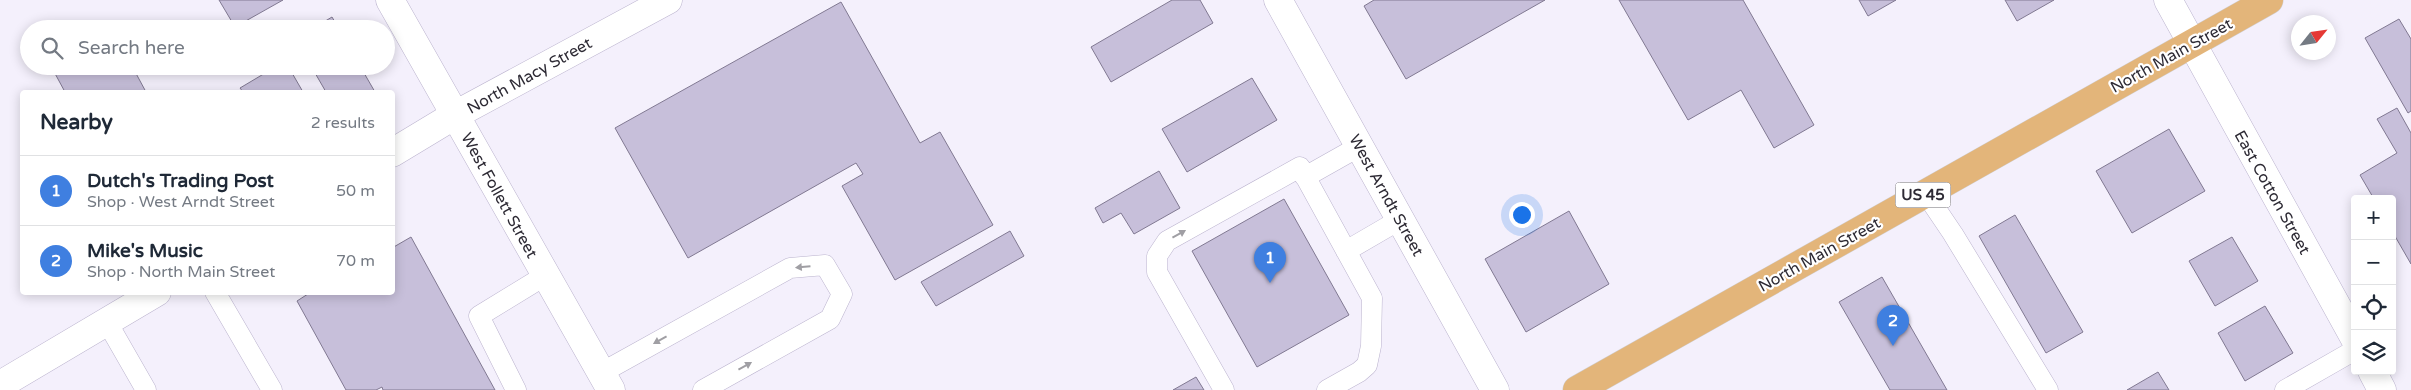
<!DOCTYPE html>
<html lang="en">
<head>
<meta charset="utf-8">
<style>
	:root { --surface:#fff; --page:#f6f6f7; --text:#1f2937; --muted:#747a83; --line:#e0e1e3; --accent:#7c3aed }
	body { margin:0; font-family:"Varela Round",sans-serif; background:var(--page); color:var(--text) }
	.controls { position:absolute; right:15px; bottom:15px; display:grid; overflow:hidden; border-radius:5px; box-shadow:0 2px 12px #0003 }
	.controls button { width:45px; height:45px; display:grid; place-items:center; padding:0; border:0; border-bottom:1px solid var(--line); background:var(--surface); color:var(--text); font:25px sans-serif }
	.compass { position:absolute; left:2291px; top:15px; width:45px; height:45px; border-radius:50%; background:var(--surface); box-shadow:0 2px 12px #0003; rotate:60deg }
	.you { position:absolute; left:1521px; top:214px; width:18px; height:18px; margin:-12px; border:4px solid #fff; border-radius:50%; background:#1a73e8; box-shadow:0 0 0 8px #1a73e833 }
	.badge { display:grid; place-items:center; width:32px; height:32px; border-radius:50%; background:var(--accent); color:#fff; font-size:16px; font-weight:700 }
	.pin { position:absolute; translate:-50% -41px; filter:drop-shadow(0 1px 2px #0008) }
	.pin::after { content:''; position:absolute; top:26px; width:18px; height:15px; background:inherit; clip-path:polygon(0 0,100% 0,50% 100%) }
	.list { margin:0; padding:0; list-style:none }
	h2 { display:flex; justify-content:space-between; align-items:center; height:65px; margin:0; padding:0 20px; font-size:21px }
	h2 small { font-size:16px; font-weight:400; color:var(--muted) }
	.list li { display:grid; grid-template-columns:32px 1fr auto; gap:15px; align-items:center; box-sizing:border-box; height:70px; padding:0 20px; border-top:1px solid var(--line) }
	.list b { display:block; font-size:19px; white-space:nowrap }
	.list p { margin:0; font-size:16px; white-space:nowrap; color:var(--muted) }
	.list em { font-size:16px; font-style:normal; color:var(--muted) }
	.icon { flex:none; width:28px; height:28px; fill:none; stroke:currentColor; stroke-width:2; stroke-linecap:round; stroke-linejoin:round }
	.map { position:relative; flex:none; width:2411px; height:390px; overflow:hidden }
	.search { position:absolute; background:var(--surface); box-shadow:0 2px 12px #0003; left:20px; top:20px; width:375px; height:55px; display:flex; align-items:center; gap:12px; box-sizing:border-box; padding:0 18px; border-radius:28px; color:var(--muted); font-size:19px }
	.panel { position:absolute; background:var(--surface); box-shadow:0 2px 12px #0003; left:20px; top:90px; width:375px; height:205px; border-radius:5px }
	.map>svg:first-child { display:block }
</style>
</head>
<body>
<div class="map">
<svg width="2411" height="390" viewBox="0 0 2411 390">
	<rect width="100%" height="100%" fill="#f4f0fc"/>
	<path fill="#c7bfda" stroke="#817992" d="M219,0H283L235,27Z
		M1172,0H1200L1213,23L1111,82L1091,47Z
		M1374,0H1545L1406,79L1364,6Z
		M1619,0H1743L1814,125L1774,148L1741,90L1688,120Z
		M1859,0H1896L1868,16Z
		M2005,0H2054L2017,21Z
		M841,2L920,143L940,132L993,225L895,280L842,186L863,174L856,163L688,258L615,128Z
		M332,17L339,29H312Z
		M2399,19L2411,39V111L2408,113L2365,38Z
		M55,66H132L146,92H65L52,68Z
		M277,66H288L303,92H243L240,88Z
		M311,66H360L375,92H326Z
		M1252,78L1277,120L1187,172L1162,129Z
		M2397,108L2411,133V264L2392,231V199H2374L2360,175L2397,153L2377,119Z
		M2169,129L2205,191L2132,233L2096,171Z
		M1159,171L1180,208L1134,234L1121,213L1103,223L1095,208Z
		M1284,199L1349,315L1257,367L1192,251Z
		M1569,211L1609,284L1526,332L1485,259Z
		M2015,215L2083,332L2046,353L1979,236Z
		M1010,231L1024,256L936,306L921,282Z
		M411,237L495,390H383L382,387L376,390H346L297,301L311,292H392V248Z
		M2232,237L2258,281L2215,306L2189,261Z
		M1882,277L1947,390H1890L1839,302Z
		M2265,306L2293,353L2245,381L2218,333Z
		M2158,372L2169,390H2127Z
		M1196,377L1204,390H1173Z"/>
	<g fill="none" stroke-linecap="round" stroke-linejoin="round">
		<defs>
			<path id="lane" d="M1305,177L1360,146
				M1926,194L1953,234L2048,390
				M1346,251L1401,219
				M215,292L272,390
				M107,322L146,390
				M601,373L790,268L825,265L842,294L830,319L703,390
				M516,390L479,316L546,275
				M1224,390L1157,272V256L1167,241L1300,167L1372,298L1371,346L1367,365L1359,372L1327,390
				M2285,390L2355,350"/>
			<path id="street" d="M390,0L611,390
				M1278,0L1495,390
				M2168,0L2355,339
				M392,153L455,115L668,0
				M2372,371L2382,390
				M0,385L157,292"/>
			<path id="primary" d="M1577,390L2269,0"/>
		</defs>
		<use href="#lane" stroke="#bbb3ce" stroke-width="21"/>
		<use href="#street" stroke="#bbb3ce" stroke-width="29"/>
		<use href="#primary" stroke="#d1d0d2" stroke-width="29"/>
		<use href="#lane" stroke="#fff" stroke-width="20"/>
		<use href="#street" stroke="#fff" stroke-width="28"/>
		<use href="#primary" stroke="#e3b57a" stroke-width="28"/>
	</g>
	<defs><path id="oneway-solid" d="M-6-.8H1V-3.2L6.5 0L1 3.2V.8H-6Z" transform="scale(1.25)"/></defs>
	<g fill="#a09fa4">
		<use href="#oneway-solid" transform="translate(1179 234) rotate(-29)"/>
		<use href="#oneway-solid" transform="translate(803 267) rotate(175)"/>
		<use href="#oneway-solid" transform="translate(660 340) rotate(151)"/>
		<use href="#oneway-solid" transform="translate(745 366) rotate(-29)"/>
	</g>
	<g text-anchor="middle" stroke-width="4.5" stroke-linejoin="round" paint-order="stroke">
		<rect fill="#fff" stroke="#6c6a71" stroke-width="1" x="1895.5" y="182.5" width="55" height="25" rx="4"/>
		<g font-size="15" font-weight="bold" fill="#2d2a34">
			<text x="1923" y="200">US 45</text>
		</g>
		<g font-size="16" fill="#2d2a34" stroke="#fff">
			<text transform="translate(2171 55) rotate(-29)" y="6">North Main Street</text>
			<text transform="translate(529 75) rotate(-29)" y="6">North Macy Street</text>
			<text transform="translate(2273 192) rotate(61)" y="6">East Cotton Street</text>
			<text transform="translate(500 195) rotate(61)" y="6">West Follett Street</text>
			<text transform="translate(1387 195) rotate(61)" y="6">West Arndt Street</text>
			<text transform="translate(1819 254) rotate(-29)" y="6">North Main Street</text>
		</g>
	</g>
</svg>
<div class="controls">
<button>+</button>
<button>−</button>
<button><svg class="icon" aria-label="locate" viewBox="0 0 24 24"><circle cx="12" cy="12" r="6"/><path d="M12 2v4M12 18v4M2 12h4M18 12h4"/></svg></button>
<button><svg class="icon" aria-label="layers" viewBox="0 0 24 24"><path d="M12 4l9 5-9 5-9-5zM3 14l9 5 9-5"/></svg></button>
</div>
<svg class="compass" viewBox="-18 -18 36 36"><path d="M0-13l5 13h-10z" fill="#e53935"/><path d="M0 13l5-13h-10z" fill="#747a83"/></svg>
<div class="you"></div>
<div class="pin badge" style="left:1270px;top:283px;background:#3f7fe0">1</div>
<div class="pin badge" style="left:1893px;top:346px;background:#3f7fe0">2</div>
<div class="search"><svg class="icon" aria-label="search" viewBox="0 0 24 24"><circle cx="10" cy="10" r="6"/><path d="M15 15l6 6"/></svg>Search here</div>
<section class="panel">
<h2>Nearby<small>2 results</small></h2>
<ul class="list">
<li><span class="badge" style="background:#3f7fe0">1</span><div><b>Dutch's Trading Post</b><p>Shop · West Arndt Street</p></div><em>50 m</em></li>
<li><span class="badge" style="background:#3f7fe0">2</span><div><b>Mike's Music</b><p>Shop · North Main Street</p></div><em>70 m</em></li>
</ul>
</section>
</div>
</body>
</html>
